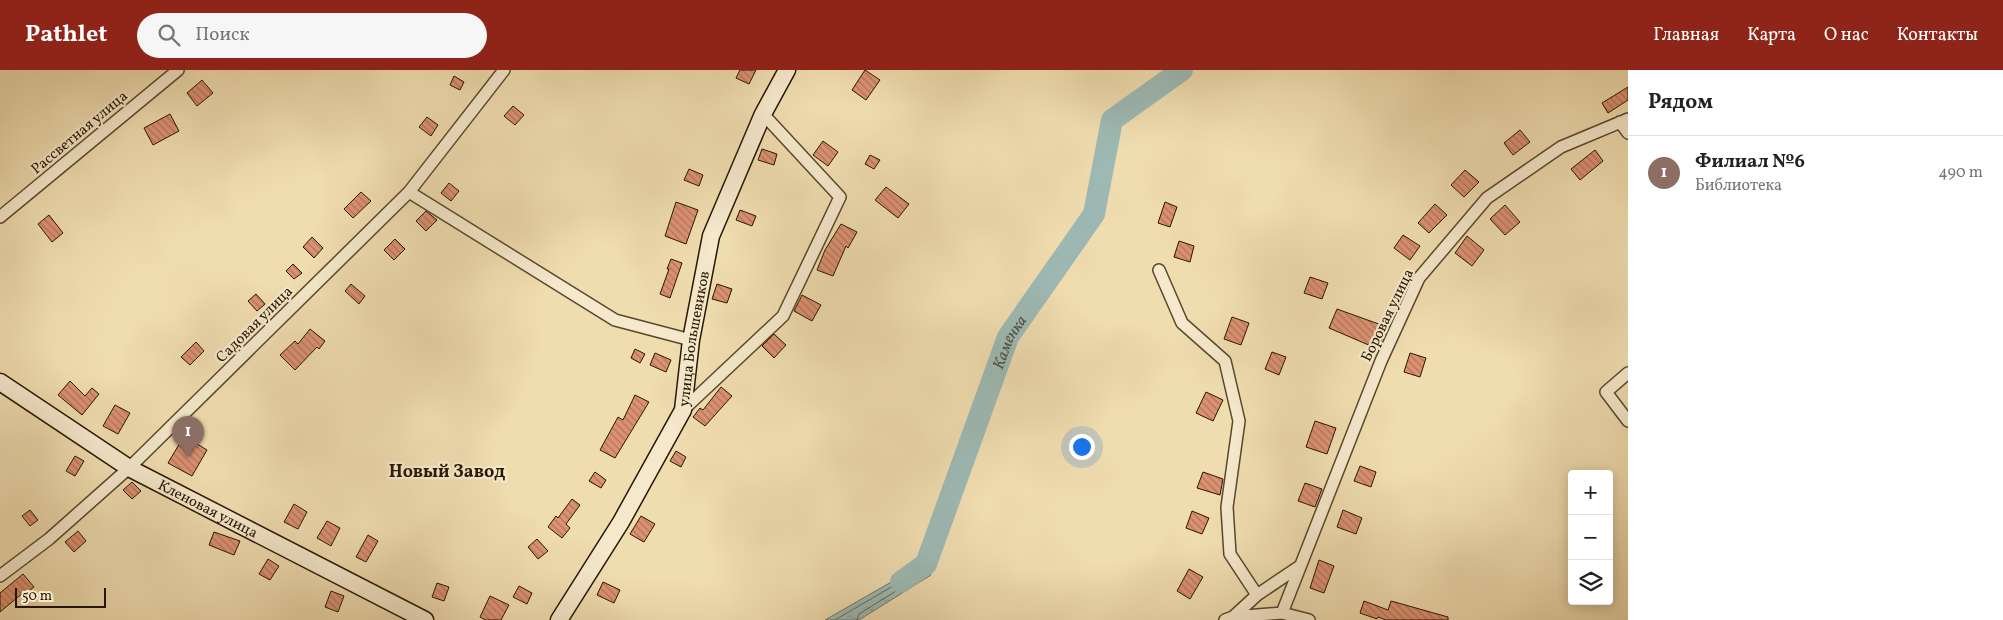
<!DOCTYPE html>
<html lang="ru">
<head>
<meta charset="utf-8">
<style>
	:root { --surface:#fff; --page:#f6f6f6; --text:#222; --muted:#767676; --line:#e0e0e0; --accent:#8f2418 }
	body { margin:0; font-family:Vollkorn,serif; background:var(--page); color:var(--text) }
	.controls { position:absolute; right:15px; bottom:15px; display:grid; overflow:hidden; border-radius:5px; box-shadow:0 2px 12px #0003 }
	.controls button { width:45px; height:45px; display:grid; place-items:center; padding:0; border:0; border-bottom:1px solid var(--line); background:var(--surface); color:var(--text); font:25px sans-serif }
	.scale { position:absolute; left:15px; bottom:12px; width:91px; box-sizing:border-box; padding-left:5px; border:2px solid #271701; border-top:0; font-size:14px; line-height:18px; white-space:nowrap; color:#271701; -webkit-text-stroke:4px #f5e8cb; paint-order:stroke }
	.you { position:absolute; left:1081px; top:376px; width:18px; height:18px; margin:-12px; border:4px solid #fff; border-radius:50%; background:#1a73e8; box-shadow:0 0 0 8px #1a73e833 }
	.badge { display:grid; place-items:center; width:32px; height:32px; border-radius:50%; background:var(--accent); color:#fff; font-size:16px; font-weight:700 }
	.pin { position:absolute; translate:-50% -41px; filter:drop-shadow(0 1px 2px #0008) }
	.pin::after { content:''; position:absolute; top:26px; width:18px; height:15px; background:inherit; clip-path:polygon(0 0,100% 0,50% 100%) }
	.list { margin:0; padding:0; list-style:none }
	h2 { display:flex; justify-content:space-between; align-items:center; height:65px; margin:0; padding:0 20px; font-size:21px }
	h2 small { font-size:16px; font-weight:400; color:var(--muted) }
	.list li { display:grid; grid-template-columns:32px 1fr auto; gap:15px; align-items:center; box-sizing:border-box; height:75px; padding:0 20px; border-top:1px solid var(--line) }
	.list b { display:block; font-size:19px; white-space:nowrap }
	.list p { margin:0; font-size:16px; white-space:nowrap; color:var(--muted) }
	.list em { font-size:16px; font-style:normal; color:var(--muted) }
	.icon { flex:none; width:28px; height:28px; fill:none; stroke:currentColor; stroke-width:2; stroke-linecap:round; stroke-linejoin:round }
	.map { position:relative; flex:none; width:1628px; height:550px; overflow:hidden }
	header { display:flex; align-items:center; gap:30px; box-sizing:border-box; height:70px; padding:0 25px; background:var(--accent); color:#fff }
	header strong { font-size:24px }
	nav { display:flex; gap:28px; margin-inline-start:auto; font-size:18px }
	.search { width:350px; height:45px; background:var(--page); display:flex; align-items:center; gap:12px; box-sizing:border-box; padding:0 18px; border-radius:28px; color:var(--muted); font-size:19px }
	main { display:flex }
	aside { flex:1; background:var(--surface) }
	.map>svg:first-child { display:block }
</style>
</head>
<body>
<header>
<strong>Pathlet</strong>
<div class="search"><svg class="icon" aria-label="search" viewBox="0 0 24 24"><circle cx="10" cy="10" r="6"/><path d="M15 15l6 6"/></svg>Поиск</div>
<nav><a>Главная</a><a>Карта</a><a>О нас</a><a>Контакты</a></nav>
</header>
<main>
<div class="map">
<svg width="1628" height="550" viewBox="0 0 1628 550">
	<defs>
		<pattern id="water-ripples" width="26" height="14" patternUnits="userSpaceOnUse" patternTransform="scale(1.25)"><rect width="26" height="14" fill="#9db9b4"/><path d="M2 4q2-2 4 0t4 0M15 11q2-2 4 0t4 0" fill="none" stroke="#879e99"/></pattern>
		<pattern id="building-back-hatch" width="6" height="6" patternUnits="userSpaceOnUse" patternTransform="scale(1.25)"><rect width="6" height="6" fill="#dc9172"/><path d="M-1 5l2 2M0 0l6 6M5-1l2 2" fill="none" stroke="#b2755b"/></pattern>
	</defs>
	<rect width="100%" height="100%" fill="#efdcaf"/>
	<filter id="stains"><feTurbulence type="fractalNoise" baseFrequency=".004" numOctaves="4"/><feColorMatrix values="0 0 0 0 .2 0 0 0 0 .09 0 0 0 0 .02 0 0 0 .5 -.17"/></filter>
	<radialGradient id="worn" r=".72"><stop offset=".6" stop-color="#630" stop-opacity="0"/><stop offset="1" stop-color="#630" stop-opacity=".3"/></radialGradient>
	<path fill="url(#water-ripples)" stroke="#6e786c" d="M915,489L926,494L931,505L859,550H825L900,507Z"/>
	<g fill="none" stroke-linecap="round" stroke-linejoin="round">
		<path stroke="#62685a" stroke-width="1" d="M915,496L922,498L924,504L903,515L902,511Z
			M835,550L893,516L896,517V521L859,544L857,550"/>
		<path stroke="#9db9b4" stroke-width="22" id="s1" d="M901,512L926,494L1008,267L1094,144L1112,50L1182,0"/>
	</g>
	<path fill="url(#building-back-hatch)" stroke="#271701" d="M740,0H756L749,14L736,8Z
		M865,0L880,10L866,30L852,20Z
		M454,6L464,12L460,20L450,15Z
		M202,10L213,23L197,36L187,23Z
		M1628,17V30L1608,43L1602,33Z
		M513,36L524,45L515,55L504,46Z
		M170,44L179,61L153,75L144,58Z
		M427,47L438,55L431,66L419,57Z
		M1520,60L1530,72L1513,85L1504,73Z
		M823,71L838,82L828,96L813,85Z
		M762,79L777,84L774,95L758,90Z
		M1595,80L1603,91L1580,110L1571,99Z
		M870,85L880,90L874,99L865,94Z
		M689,99L703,105L699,116L684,110Z
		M1465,100L1479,112L1464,127L1451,115Z
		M449,113L459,121L451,131L441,123Z
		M886,117L909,134L898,148L875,130Z
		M361,122L371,131L353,148L344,139Z
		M676,132L698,140L686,174L665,166Z
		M1165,132L1177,137L1170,157L1158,153Z
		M1435,134L1447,145L1429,163L1418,153Z
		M1505,135L1520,152L1505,165L1490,149Z
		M740,140L756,146L752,156L736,150Z
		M426,141L437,150L426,161L416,151Z
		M49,145L63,163L52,172L38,154Z
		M841,154L857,162L848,178L846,176L833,206L817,200L825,180Z
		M1403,165L1420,176L1410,190L1394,178Z
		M1467,166L1484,180L1472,196L1455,183Z
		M312,167L323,178L314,188L303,177Z
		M395,169L405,179L394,190L384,180Z
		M1179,171L1194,176L1190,192L1174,187Z
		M671,189L682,193L670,228L660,224L669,199H667Z
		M293,194L302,203L294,209L286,201Z
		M1310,207L1328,213L1322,229L1304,223Z
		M351,214L365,226L359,234L345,221Z
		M717,214L732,219L727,233L712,229Z
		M256,224L265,234L257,241L248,231Z
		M802,225L821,235L812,251L794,241Z
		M1337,239L1387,257L1378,279L1329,258Z
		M1232,247L1249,253L1241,275L1224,269Z
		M310,259L325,271L319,279L317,277L295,300L280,285L295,271L298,274Z
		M774,264L786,275L774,288L762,276Z
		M196,272L204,281L190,295L181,287Z
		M635,279L645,284L640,293L631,288Z
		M1272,282L1286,287L1279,305L1265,299Z
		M655,283L671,290L666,302L650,295Z
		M1410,283L1426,288L1420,307L1404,302Z
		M70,311L85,326L92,318L99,324L82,345L58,325Z
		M721,317L732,326L705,356L693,347L700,338L703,340Z
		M1206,322L1223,330L1213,351L1196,343Z
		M635,325L649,332L615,388L600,380L618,347L623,350Z
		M115,335L130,343L118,364L103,356Z
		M1315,351L1336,358L1327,384L1306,377Z
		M184,366L207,380L192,406L168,393Z
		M676,381L686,387L681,397L670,391Z
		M75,386L84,391L75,406L66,401Z
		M1360,396L1376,402L1371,417L1354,411Z
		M595,402L606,410L601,418L589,411Z
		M1203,402L1223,409L1220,425L1197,418Z
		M132,412L141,421L132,429L123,420Z
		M1305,413L1322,419L1315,437L1298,431Z
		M572,429L580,435L566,454L570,458L562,468L548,457L556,446L558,448Z
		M294,434L307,442L298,459L284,452Z
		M30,440L38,450L30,456L22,446Z
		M1343,440L1362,448L1356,464L1337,457Z
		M1192,441L1209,448L1202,464L1186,458Z
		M641,446L655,454L644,472L630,464Z
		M327,451L340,458L331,476L317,468Z
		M78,461L86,471L74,482L65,472Z
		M214,462L240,471L234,485L209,475Z
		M368,465L378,471L366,492L356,487Z
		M537,469L548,481L538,489L528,477Z
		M268,489L279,496L270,510L259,504Z
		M1319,490L1334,496L1324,523L1310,518Z
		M1189,499L1203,507L1190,529L1177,521Z
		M23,504L34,517L25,524L24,522L0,542V523Z
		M603,512L620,520L614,533L597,525Z
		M437,513L449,517L444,531L432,527Z
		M519,516L532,523L527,534L513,527Z
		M331,521L344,526L338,542L325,537Z
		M490,526L509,535L501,550H486L480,547Z
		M1364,531L1388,540L1391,531L1448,547V550H1386L1378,547L1377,549L1360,543Z"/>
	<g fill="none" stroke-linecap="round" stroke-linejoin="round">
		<defs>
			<path id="street" d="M1620,52L1628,63
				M409,122L615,250L691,270
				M0,147L178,0
				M1159,200L1182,253L1225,291L1239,351L1227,437L1230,484L1257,525
				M1628,303L1606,322L1628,351
				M683,340L783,246L840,127L763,44
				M0,506L49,469L129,398L409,122L504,0
				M1282,543L1381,291L1419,208L1487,128L1561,77L1628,49
				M1233,547L1257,525L1300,496
				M1225,550L1233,547L1282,543L1309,550"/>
			<g id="secondary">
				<path id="s2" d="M0,312L129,398L425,550"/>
				<path id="s3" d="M559,550L621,452L683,340L691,270L711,166L763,44L787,0"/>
			</g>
		</defs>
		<use href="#street" stroke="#59482c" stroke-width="14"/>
		<use href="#secondary" stroke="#271701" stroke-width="19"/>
		<use href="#street" stroke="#f5e8cb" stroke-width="11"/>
		<use href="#secondary" stroke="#f5e8cb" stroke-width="16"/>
	</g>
	<g text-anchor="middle" stroke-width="4.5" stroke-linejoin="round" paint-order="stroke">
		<g font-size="15" fill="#271701" stroke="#f5e8cb">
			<text transform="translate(79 62) rotate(-40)" y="5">Рассветная улица</text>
			<text transform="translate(1387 245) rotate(-64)" y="5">Боровая улица</text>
			<text transform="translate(254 254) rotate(-45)" y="5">Садовая улица</text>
			<text dy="5" stroke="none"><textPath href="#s3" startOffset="316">улица Большевиков</textPath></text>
			<text dy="5" stroke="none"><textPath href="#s2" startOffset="244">Кленовая улица</textPath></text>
		</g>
		<g font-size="16" font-style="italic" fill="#505040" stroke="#f5e8cb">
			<text dy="6" stroke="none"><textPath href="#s1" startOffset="268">Каменка</textPath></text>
		</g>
		<g font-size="18" font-weight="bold" fill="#271701" stroke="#f5e8cb">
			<text x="447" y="407">Новый Завод</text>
		</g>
	</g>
	<rect width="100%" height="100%" filter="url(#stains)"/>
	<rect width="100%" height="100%" fill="url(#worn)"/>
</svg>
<div class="controls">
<button>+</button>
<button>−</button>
<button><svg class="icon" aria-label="layers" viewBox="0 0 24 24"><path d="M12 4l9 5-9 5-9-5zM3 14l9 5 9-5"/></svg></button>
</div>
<div class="scale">50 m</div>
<div class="you"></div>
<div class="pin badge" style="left:188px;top:387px;background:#8d6e63">1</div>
</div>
<aside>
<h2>Рядом<small></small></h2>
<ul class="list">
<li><span class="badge" style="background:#8d6e63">1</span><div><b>Филиал №6</b><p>Библиотека</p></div><em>490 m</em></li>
</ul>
</aside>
</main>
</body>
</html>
